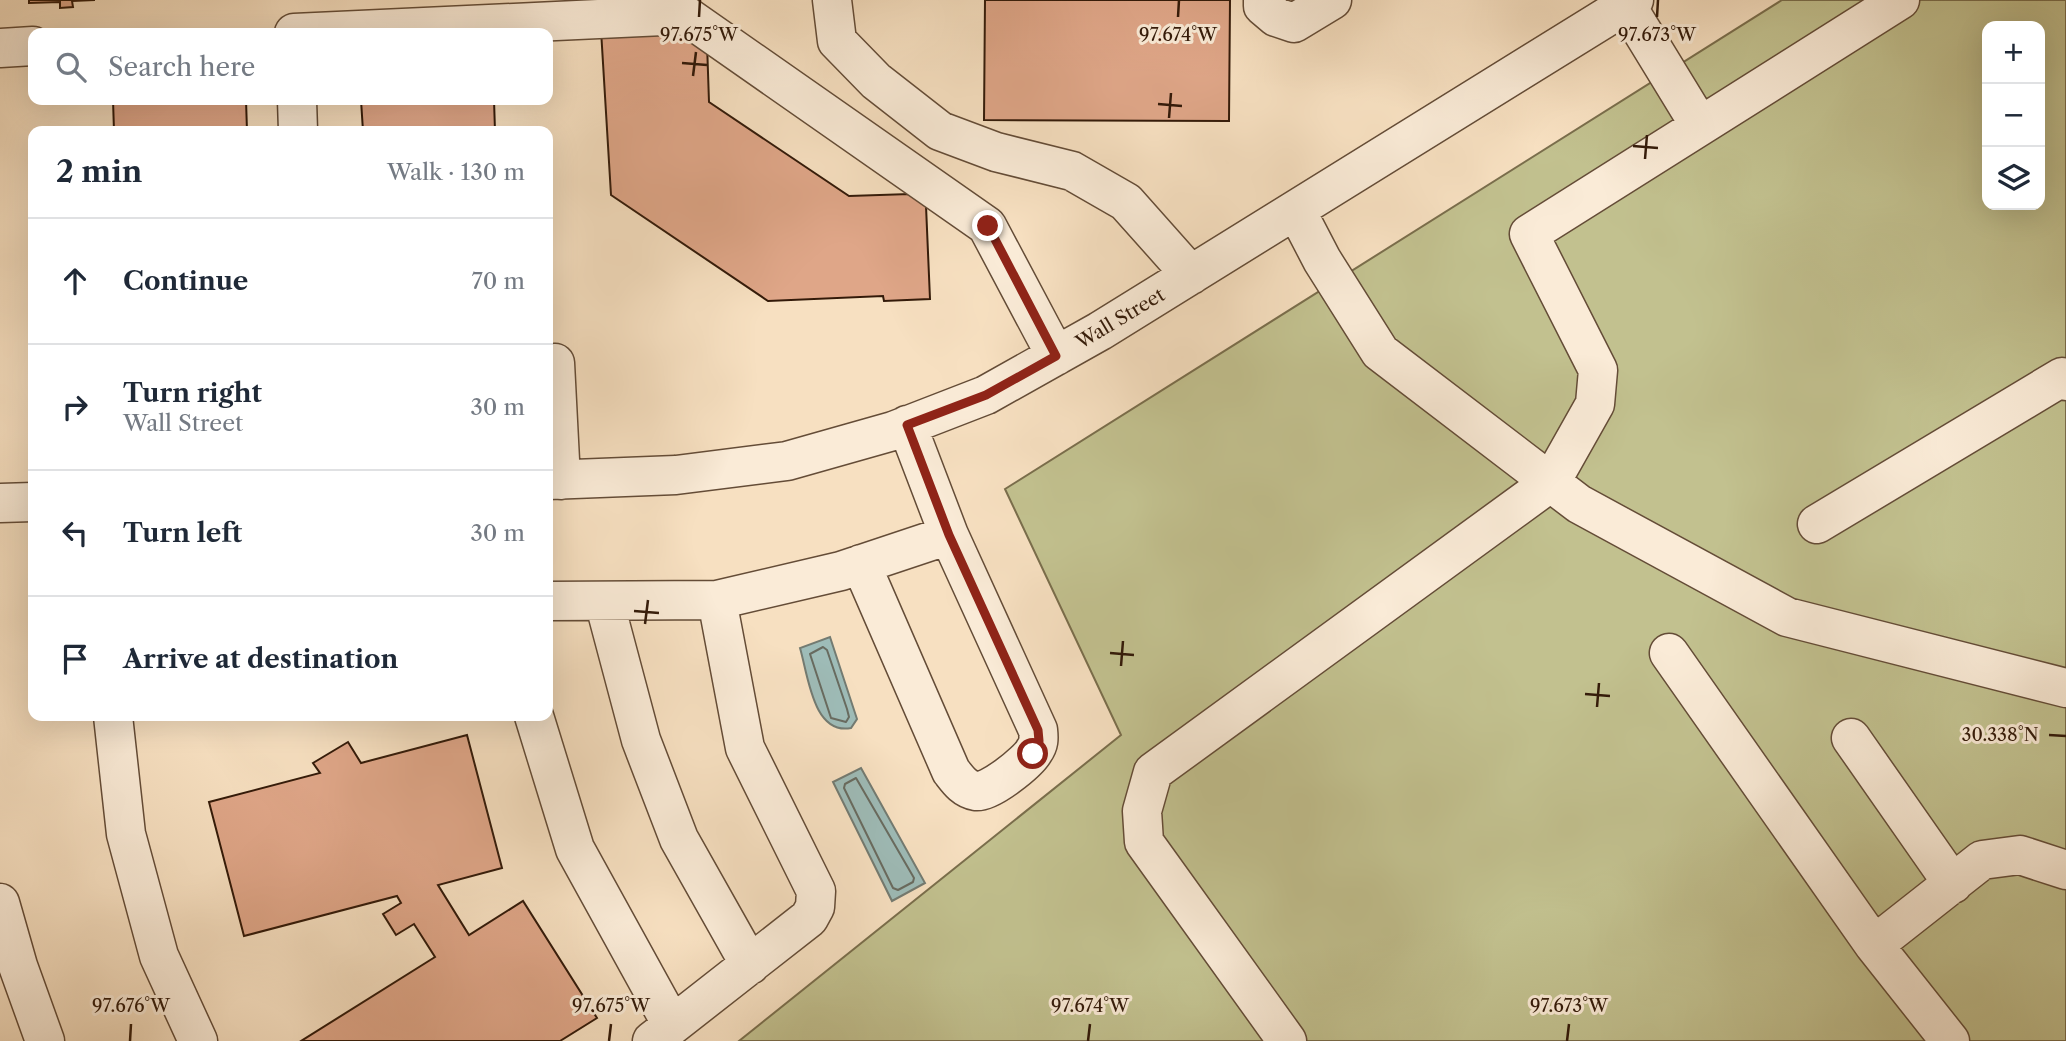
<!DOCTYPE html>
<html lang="en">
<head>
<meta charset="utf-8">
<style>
	:root { --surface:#fff; --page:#f2f2f3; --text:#1f2937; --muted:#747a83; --line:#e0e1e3 }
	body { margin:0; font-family:"Libre Caslon Text",serif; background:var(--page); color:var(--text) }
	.controls { position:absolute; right:21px; top:21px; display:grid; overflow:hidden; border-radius:14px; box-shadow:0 7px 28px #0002 }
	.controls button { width:63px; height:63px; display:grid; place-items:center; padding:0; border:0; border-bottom:2px solid var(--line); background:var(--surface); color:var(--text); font:35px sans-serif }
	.stop { position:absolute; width:21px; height:21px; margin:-16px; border:5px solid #8f2418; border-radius:50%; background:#fff }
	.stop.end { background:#8f2418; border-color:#fff; box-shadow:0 2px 7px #0008 }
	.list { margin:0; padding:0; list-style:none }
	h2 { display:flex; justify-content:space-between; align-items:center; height:91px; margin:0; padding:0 28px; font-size:30px }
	h2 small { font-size:23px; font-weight:400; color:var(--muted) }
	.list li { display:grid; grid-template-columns:46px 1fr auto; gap:21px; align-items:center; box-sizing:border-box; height:126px; padding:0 28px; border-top:2px solid var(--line) }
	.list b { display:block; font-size:26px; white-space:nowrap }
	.list p { margin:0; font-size:23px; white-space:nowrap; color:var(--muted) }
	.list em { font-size:23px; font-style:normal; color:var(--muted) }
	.icon { flex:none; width:38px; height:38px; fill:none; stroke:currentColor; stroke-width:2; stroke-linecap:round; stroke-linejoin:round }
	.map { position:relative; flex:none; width:2066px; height:1041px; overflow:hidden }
	.search { position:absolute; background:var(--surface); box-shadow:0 7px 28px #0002; left:28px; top:28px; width:525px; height:77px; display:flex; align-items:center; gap:18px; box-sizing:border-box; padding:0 24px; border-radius:14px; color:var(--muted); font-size:26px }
	.panel { position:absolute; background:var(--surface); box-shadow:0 7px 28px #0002; left:28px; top:126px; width:525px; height:595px; border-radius:14px }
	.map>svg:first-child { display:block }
</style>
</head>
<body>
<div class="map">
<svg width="2066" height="1041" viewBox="0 0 2066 1041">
	<rect width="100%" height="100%" fill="#f7e0c1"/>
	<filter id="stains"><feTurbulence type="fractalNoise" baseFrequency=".00286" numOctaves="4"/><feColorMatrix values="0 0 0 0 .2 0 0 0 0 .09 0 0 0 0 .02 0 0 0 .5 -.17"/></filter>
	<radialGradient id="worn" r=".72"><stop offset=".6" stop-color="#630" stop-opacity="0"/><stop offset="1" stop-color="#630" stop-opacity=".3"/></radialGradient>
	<path fill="#c2c18f" stroke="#7a6e4c" stroke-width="2" fill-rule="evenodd" d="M1782,0H2066V1041H739L1121,735L1005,489ZM1987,26H2040V205H1987Z"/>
	<path fill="#9ebcb8" stroke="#737b72" stroke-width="2" d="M830,637L857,719L851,728C813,735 808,675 800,648Z
		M861,768L925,883L892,901L833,782Z"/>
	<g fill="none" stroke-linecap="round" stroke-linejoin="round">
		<path stroke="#686b60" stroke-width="2" d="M823,647L827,650L847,709L849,717L846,722L831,718L810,654Z
			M856,778L914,878L913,882L898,890L893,888L844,788L845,784Z"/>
	</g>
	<path fill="#dfa688" stroke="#331a09" stroke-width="2" d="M29,0H95L72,1L73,7L60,8V2L29,3Z
		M985,0H1230L1229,121L984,120Z
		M683,27L707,43L709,102L849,196L910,194L926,206L930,299L884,301L883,296L768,301L611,195L601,30Z
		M113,100H246L247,131H114Z
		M361,100H494L495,131H363Z
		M467,735L502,868L438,885L469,935L523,901L597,1018L560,1041H301L435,957L414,924L396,935L383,914L401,903L397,896L244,936L209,802L320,773L313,763L348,742L361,763Z"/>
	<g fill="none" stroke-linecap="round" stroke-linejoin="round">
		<defs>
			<path id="minor" d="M832,0L837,41L876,81L940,131L996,152L1072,171L1126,202L1191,275
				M1263,0V6L1276,17L1294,23L1332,0
				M1623,0L1700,126
				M294,33L685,15L987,226L1056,356
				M0,48L33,46
				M297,100L298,131
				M1296,210L1322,260L1380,352L1579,504L1787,617L2066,688
				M555,363L561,480
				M548,480L676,475L787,461L893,431L986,395L1100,331L1634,0
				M0,503L33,502
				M1817,524L2062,377L2066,381
				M861,564L951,771C958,780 964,789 976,791C988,794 1028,762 1034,751C1039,744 1039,739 1038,730L949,535
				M548,601L717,600
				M604,601L641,740L679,839L750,965
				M1669,653L1874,945L1982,860L2020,855L2066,870
				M113,716L126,834L159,956L198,1041
				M534,716L575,849L672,1025
				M1851,738L1953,884
				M0,903L18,966L45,1041
				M1874,945L1950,1041
				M652,1041L809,918L815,907L816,891L745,748L717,600L841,571L949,535L907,425
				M1287,1041L1144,842L1142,811L1153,772L1551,482L1595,404L1598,370L1529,234L1900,0"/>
		</defs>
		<use href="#minor" stroke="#644c37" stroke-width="41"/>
		<use href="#minor" stroke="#faebd7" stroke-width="38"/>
	</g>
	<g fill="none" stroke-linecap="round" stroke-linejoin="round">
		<path stroke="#8f2418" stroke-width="9" d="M988,226L1056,356L986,395L907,425L949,535L1038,730L1039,741L1033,754"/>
	</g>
	<path fill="none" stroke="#331a09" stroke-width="2.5" d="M699,17L700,0M1178,17L1179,0M1657,17L1658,0M682,63L707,65M693,76L696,52M1158,104L1182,106M1169,118L1171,93M1633,146L1658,148M1645,159L1647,135M634,611L659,613M645,624L648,600M1110,653L1134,655M1121,666L1123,641M1585,694L1610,696M1597,707L1599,683M2049,735L2066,736M130,1041L131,1024M609,1041L611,1024M1088,1041L1090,1024M1567,1041L1569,1024"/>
	<g text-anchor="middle" stroke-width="6" stroke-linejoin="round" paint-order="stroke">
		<g font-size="19" fill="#331a09" stroke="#faebd7">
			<text transform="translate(1120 318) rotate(-31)" y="7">Wall Street</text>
		</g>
	</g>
	<g font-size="18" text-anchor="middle" fill="#331a09" stroke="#faebd7" stroke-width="6" stroke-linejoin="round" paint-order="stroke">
		<text x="699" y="41">97.675°W</text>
		<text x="1178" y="41">97.674°W</text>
		<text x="1657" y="41">97.673°W</text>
		<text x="2000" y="741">30.338°N</text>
		<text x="131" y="1012">97.676°W</text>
		<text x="611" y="1012">97.675°W</text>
		<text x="1090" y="1012">97.674°W</text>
		<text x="1569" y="1012">97.673°W</text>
	</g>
	<rect width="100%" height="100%" filter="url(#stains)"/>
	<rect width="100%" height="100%" fill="url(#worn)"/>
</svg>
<div class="controls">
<button>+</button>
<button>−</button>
<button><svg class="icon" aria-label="layers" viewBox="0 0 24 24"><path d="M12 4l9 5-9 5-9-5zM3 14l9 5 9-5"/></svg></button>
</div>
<div class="stop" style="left:1033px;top:754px"></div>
<div class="stop end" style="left:988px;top:226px"></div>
<div class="search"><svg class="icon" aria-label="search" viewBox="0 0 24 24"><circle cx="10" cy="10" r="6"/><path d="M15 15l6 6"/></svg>Search here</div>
<section class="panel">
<h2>2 min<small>Walk · 130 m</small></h2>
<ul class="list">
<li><svg class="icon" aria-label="ahead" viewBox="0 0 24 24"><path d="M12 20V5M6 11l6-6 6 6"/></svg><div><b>Continue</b></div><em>70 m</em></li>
<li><svg class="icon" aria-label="right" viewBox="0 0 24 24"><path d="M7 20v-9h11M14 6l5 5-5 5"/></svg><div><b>Turn right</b><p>Wall Street</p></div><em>30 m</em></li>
<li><svg class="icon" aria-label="left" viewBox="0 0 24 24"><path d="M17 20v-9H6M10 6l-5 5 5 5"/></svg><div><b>Turn left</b></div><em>30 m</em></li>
<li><svg class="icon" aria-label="arrive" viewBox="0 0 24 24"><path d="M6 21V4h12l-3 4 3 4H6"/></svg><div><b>Arrive at destination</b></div></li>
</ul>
</section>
</div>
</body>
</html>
